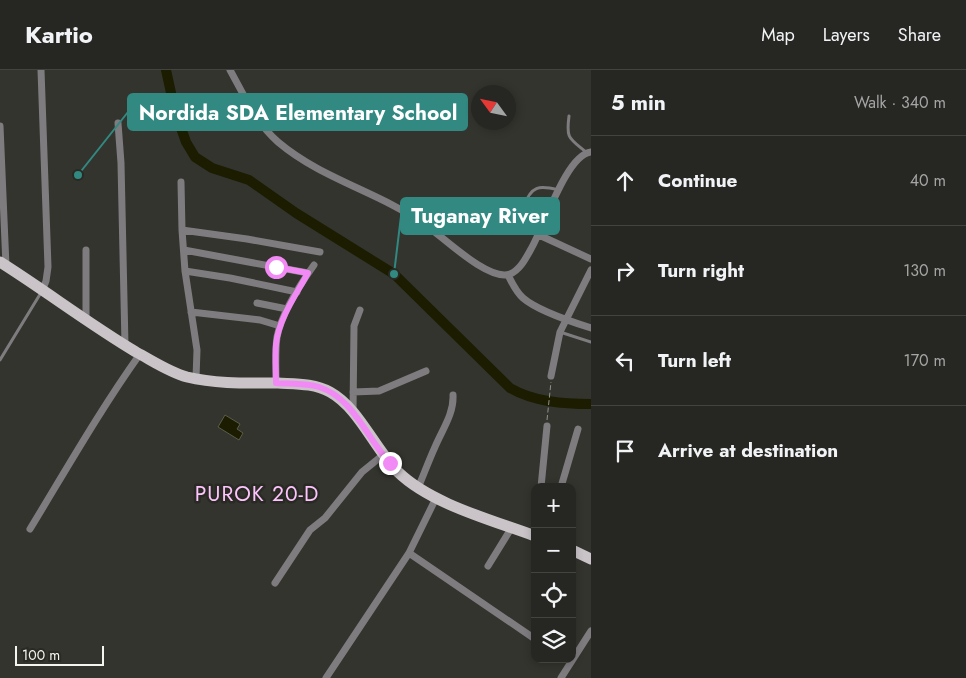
<!DOCTYPE html>
<html lang="en">
<head>
<meta charset="utf-8">
<style>
	:root { --surface:#262722; --page:#2e2f2a; --text:#f1f3f6; --muted:#a4a5a5; --line:#424440 }
	body { margin:0; font-family:Jost,sans-serif; background:var(--page); color:var(--text) }
	.controls { position:absolute; right:15px; bottom:15px; display:grid; overflow:hidden; border-radius:10px; box-shadow:0 2px 8px #0003 }
	.controls button { width:45px; height:45px; display:grid; place-items:center; padding:0; border:0; border-bottom:1px solid var(--line); background:var(--surface); color:var(--text); font:25px sans-serif }
	.compass { position:absolute; left:471px; top:15px; width:45px; height:45px; border-radius:50%; background:var(--surface); box-shadow:0 2px 8px #0003; rotate:303deg }
	.scale { position:absolute; left:15px; bottom:12px; width:89px; box-sizing:border-box; padding-left:5px; border:2px solid #f4f5f0; border-top:0; font-size:14px; line-height:18px; white-space:nowrap; color:#f4f5f0; -webkit-text-stroke:4px #292a23; paint-order:stroke }
	.stop { position:absolute; width:15px; height:15px; margin:-11px; border:4px solid #f18af4; border-radius:50%; background:#fff }
	.stop.end { background:#f18af4; border-color:#fff; box-shadow:0 1px 5px #0008 }
	.list { margin:0; padding:0; list-style:none }
	h2 { display:flex; justify-content:space-between; align-items:center; height:65px; margin:0; padding:0 20px; font-size:21px }
	h2 small { font-size:16px; font-weight:400; color:var(--muted) }
	.list li { display:grid; grid-template-columns:32px 1fr auto; gap:15px; align-items:center; box-sizing:border-box; height:90px; padding:0 20px; border-top:1px solid var(--line) }
	.list b { display:block; font-size:19px; white-space:nowrap }
	.list em { font-size:16px; font-style:normal; color:var(--muted) }
	.icon { flex:none; width:28px; height:28px; fill:none; stroke:currentColor; stroke-width:2; stroke-linecap:round; stroke-linejoin:round }
	.map { position:relative; flex:none; width:591px; height:608px; overflow:hidden }
	header { display:flex; align-items:center; gap:30px; box-sizing:border-box; height:70px; padding:0 25px; background:var(--surface); border-bottom:1px solid var(--line) }
	header strong { font-size:24px }
	nav { display:flex; gap:28px; margin-inline-start:auto; font-size:18px }
	main { display:flex }
	aside { flex:1; background:var(--surface) }
	.map>svg:first-child { display:block }
</style>
</head>
<body>
<header>
<strong>Kartio</strong>
<nav><a>Map</a><a>Layers</a><a>Share</a></nav>
</header>
<main>
<div class="map">
<svg width="591" height="608" viewBox="0 0 591 608">
	<rect width="100%" height="100%" fill="#33342d"/>
	<path fill="#1b1c00" stroke="#5c5d48" d="M225,345L240,354L237,359L243,363L239,370L218,357Z"/>
	<g fill="none" stroke-linecap="round" stroke-linejoin="round">
		<path stroke="#1b1c00" stroke-width="10" d="M166,0L175,41L186,72L195,87L212,98L249,110L296,143L394,204L510,318C534,332 564,334 591,334"/>
		<path stroke="#91928c" stroke-width="1" stroke-dasharray="5 2.5" stroke-linecap="butt" d="M547,350L551,312"/>
		<path stroke="#7f7c7f" stroke-width="3" d="M569,46C566,69 569,68 586,82
			M539,165C534,161 526,157 523,152C521,146 523,141 524,136C531,116 539,115 558,120
			M560,262L591,272
			M0,290L42,221"/>
		<path stroke="#7f7c7f" stroke-width="7" d="M41,0L48,197L46,211L42,221
			M230,0C244,25 256,53 278,72C323,110 380,122 427,156C443,167 489,212 510,204C520,200 526,188 531,179C544,157 566,85 591,82
			M118,53L121,93L125,275
			M0,56L6,196
			M181,112L182,160L185,201L197,280L196,308
			M182,160L247,169L320,182
			M539,165L591,189
			M184,180L308,203
			M185,201L230,208L297,222
			M508,205C512,213 516,222 523,228C538,241 572,252 591,258
			M257,233L287,239
			M191,242L260,250L280,256
			M86,251V180
			M551,306L560,262L591,200
			M276,313C276,298 275,282 277,267C282,242 299,216 314,195
			M353,322L379,321L426,301
			M353,342L354,256L360,240
			M541,417L547,356
			M561,417L578,359
			M418,418C424,404 429,390 435,377C442,360 454,344 453,325
			M30,459C66,400 100,340 140,284
			M409,483L535,569
			M488,496L512,457
			M275,513L310,460L325,448L362,402L383,385
			M326,608L409,483L436,428
			M561,608L591,561"/>
		<path stroke="#cac4c9" stroke-width="11" d="M0,192C46,221 89,254 136,282C153,291 169,302 187,307C216,314 248,313 278,313C295,314 314,313 330,322C359,338 374,378 398,402C431,434 492,450 535,466
			M572,480L591,489"/>
	</g>
	<g fill="none" stroke-linecap="round" stroke-linejoin="round">
		<path stroke="#f18af4" stroke-width="6" d="M276,197L308,203C296,225 279,248 276,274C275,287 276,300 276,313C290,314 306,313 319,317C354,328 367,369 390,393"/>
	</g>
	<g text-anchor="middle" stroke-width="5" stroke-linejoin="round" paint-order="stroke">
		<g font-size="21" letter-spacing="1" fill="#fec4fe" stroke="#292a23">
			<text x="257" y="431">PUROK 20-D</text>
		</g>
	</g>
	<path fill="none" stroke="#318982" stroke-width="2" d="M78 105L128 42M394 204L401 146"/>
	<g fill="#318982" stroke="#292a23" stroke-width="2">
		<circle cx="78" cy="105" r="5"/>
		<circle cx="394" cy="204" r="5"/>
	</g>
	<g fill="#318982" stroke="#318982" stroke-width="2">
		<rect x="128" y="24" width="339" height="36" rx="5"/>
		<rect x="401" y="128" width="158" height="36" rx="5"/>
	</g>
	<g font-size="21" text-anchor="middle" font-weight="bold" fill="#fff">
		<text x="298" y="50">Nordida SDA Elementary School</text>
		<text x="480" y="153">Tuganay River</text>
	</g>
</svg>
<div class="controls">
<button>+</button>
<button>−</button>
<button><svg class="icon" aria-label="locate" viewBox="0 0 24 24"><circle cx="12" cy="12" r="6"/><path d="M12 2v4M12 18v4M2 12h4M18 12h4"/></svg></button>
<button><svg class="icon" aria-label="layers" viewBox="0 0 24 24"><path d="M12 4l9 5-9 5-9-5zM3 14l9 5 9-5"/></svg></button>
</div>
<svg class="compass" viewBox="-18 -18 36 36"><path d="M0-13l5 13h-10z" fill="#e53935"/><path d="M0 13l5-13h-10z" fill="#a4a5a5"/></svg>
<div class="scale">100 m</div>
<div class="stop" style="left:276px;top:197px"></div>
<div class="stop end" style="left:390px;top:393px"></div>
</div>
<aside>
<h2>5 min<small>Walk · 340 m</small></h2>
<ul class="list">
<li><svg class="icon" aria-label="ahead" viewBox="0 0 24 24"><path d="M12 20V5M6 11l6-6 6 6"/></svg><div><b>Continue</b></div><em>40 m</em></li>
<li><svg class="icon" aria-label="right" viewBox="0 0 24 24"><path d="M7 20v-9h11M14 6l5 5-5 5"/></svg><div><b>Turn right</b></div><em>130 m</em></li>
<li><svg class="icon" aria-label="left" viewBox="0 0 24 24"><path d="M17 20v-9H6M10 6l-5 5 5 5"/></svg><div><b>Turn left</b></div><em>170 m</em></li>
<li><svg class="icon" aria-label="arrive" viewBox="0 0 24 24"><path d="M6 21V4h12l-3 4 3 4H6"/></svg><div><b>Arrive at destination</b></div></li>
</ul>
</aside>
</main>
</body>
</html>
